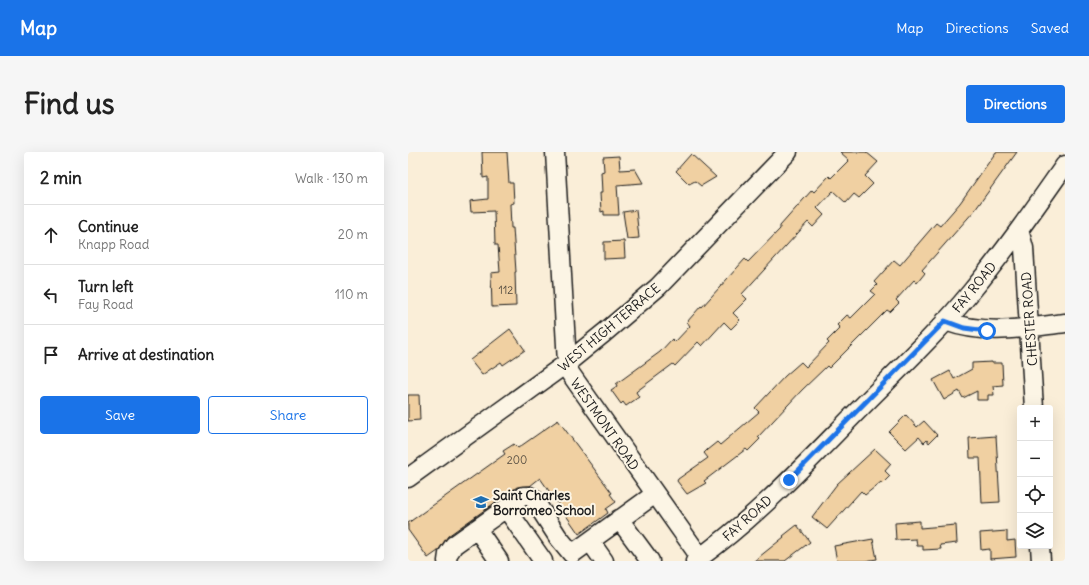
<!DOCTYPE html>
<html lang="en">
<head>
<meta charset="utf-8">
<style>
	:root { --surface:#fff; --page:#f6f6f6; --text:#222; --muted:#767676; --line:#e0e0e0; --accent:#1a73e8 }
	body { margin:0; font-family:Delius,sans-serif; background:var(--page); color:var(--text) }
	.controls { position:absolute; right:12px; bottom:12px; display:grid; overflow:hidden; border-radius:4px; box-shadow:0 4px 16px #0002 }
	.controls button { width:36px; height:36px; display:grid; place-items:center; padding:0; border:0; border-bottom:1px solid var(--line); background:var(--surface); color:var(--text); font:20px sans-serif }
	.stop { position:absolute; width:12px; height:12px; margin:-9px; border:3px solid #1a73e8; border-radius:50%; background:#fff }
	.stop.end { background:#1a73e8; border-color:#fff; box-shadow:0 1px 4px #0008 }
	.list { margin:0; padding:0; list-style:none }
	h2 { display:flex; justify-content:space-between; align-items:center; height:52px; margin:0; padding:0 16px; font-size:17px }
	h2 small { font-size:13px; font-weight:400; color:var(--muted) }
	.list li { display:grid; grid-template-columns:26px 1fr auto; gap:12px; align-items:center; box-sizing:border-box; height:60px; padding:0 16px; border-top:1px solid var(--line) }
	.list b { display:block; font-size:15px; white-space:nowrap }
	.list p { margin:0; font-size:13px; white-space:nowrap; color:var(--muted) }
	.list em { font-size:13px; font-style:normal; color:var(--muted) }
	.actions { display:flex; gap:8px; padding:12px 16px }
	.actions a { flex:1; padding:9px 0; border:1px solid var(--accent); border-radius:4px; text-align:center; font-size:14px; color:var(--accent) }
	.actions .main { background:var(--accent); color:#fff }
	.icon { flex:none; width:22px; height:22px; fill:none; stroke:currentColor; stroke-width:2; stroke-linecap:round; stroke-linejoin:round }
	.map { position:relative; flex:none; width:657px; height:409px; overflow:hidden; border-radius:4px }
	header { display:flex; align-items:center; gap:24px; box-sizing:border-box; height:56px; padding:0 20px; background:var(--accent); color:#fff }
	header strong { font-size:19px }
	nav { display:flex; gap:22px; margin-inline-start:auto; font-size:14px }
	.intro { display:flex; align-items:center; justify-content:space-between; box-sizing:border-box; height:96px; padding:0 24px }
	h1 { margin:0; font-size:28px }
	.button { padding:10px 18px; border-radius:4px; background:var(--accent); color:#fff; font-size:14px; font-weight:700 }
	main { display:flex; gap:24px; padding:0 24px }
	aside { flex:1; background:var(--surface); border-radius:4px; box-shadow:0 4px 16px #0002 }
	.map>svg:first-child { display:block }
</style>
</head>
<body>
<header>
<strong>Map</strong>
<nav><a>Map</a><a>Directions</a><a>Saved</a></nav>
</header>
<div class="intro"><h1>Find us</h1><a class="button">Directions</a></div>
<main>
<aside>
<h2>2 min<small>Walk · 130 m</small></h2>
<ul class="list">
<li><svg class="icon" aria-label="ahead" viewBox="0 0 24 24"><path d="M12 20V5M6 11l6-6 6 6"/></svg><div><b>Continue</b><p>Knapp Road</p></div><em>20 m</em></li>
<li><svg class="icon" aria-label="left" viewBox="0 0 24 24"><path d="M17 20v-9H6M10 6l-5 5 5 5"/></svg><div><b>Turn left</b><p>Fay Road</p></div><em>110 m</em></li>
<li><svg class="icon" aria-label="arrive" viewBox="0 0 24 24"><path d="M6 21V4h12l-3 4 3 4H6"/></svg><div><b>Arrive at destination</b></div></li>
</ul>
<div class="actions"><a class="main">Save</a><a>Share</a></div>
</aside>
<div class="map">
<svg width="657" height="409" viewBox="0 0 657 409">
	<rect width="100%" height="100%" fill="#faeed8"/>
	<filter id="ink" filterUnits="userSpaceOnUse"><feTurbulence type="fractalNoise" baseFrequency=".025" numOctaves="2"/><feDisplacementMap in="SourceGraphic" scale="8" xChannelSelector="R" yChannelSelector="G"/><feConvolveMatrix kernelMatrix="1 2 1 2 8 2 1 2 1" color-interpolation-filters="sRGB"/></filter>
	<g filter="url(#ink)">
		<path fill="#f0d0a2" stroke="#1c1c1c" d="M74,0H99L101,31H105L106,51L102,52L103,76H105L108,120H107L108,154L84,155L83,121L92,120L90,93H87L86,59L63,60L62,49L80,47V25L75,26Z
			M432,0H458L470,10L457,24L465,32L451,46L446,42L438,51L425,39L409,56L416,63L405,75L400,70L334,142L339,147L325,161L332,168L323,177L316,170L294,194L290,190L267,214L265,212L229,239L228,240L231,245L218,254L215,250L213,252L203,238L209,234L208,232L252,200L264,187L267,190L282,174L279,170L293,154L294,155L337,107L340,110L372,77V74L404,38L406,40L421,24L423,26L441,8Z
			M588,0H609L567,58L514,118L517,121L509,131L506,128L488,148L491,151L482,160L479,158L421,216L419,214L394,238L350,285L352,287L340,299L338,297L296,329L298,331L279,342L269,329L270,327L300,306L296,301L299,298L309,290L312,293L351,260L347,256L377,224L393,210L398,215L421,191L419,189L432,176L429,173L439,163L443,166L467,142L463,139L469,133L466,130L486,108L492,113L528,71L532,74L552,51Z
			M283,2L308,25L293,34L287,29L281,32L268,19Z
			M211,4L212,18L227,17L235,31L209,33L211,63H196V59L193,60L192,41H194L193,20L196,19L195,5Z
			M228,58L231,86L219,87L215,60Z
			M216,89L217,106L196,107V90Z
			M102,177L117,198L95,213L93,210L74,223L62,208Z
			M584,210V211H594L595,233L585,234L586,243H580V248H569V239L555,246L551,239L536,248L525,228L542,219L546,227L564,217V211Z
			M0,243H11L12,268L0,269Z
			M498,263L509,275L516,269L529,283L521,291L519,288L516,291L511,285L498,297L481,280Z
			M150,268L204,341L202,342L208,350L198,357L200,361L171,382L132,326L122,334L109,335L40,384L30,399L20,406L0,378V371L97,302L95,299L106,292L110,296Z
			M588,284L592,350L574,351L572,306H562L561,286Z
			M467,297L483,312L477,319L482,324L474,332L473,330L457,343L453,339L419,377L404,365L429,332Z
			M512,369V376L548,373L549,391L532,393L533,397L515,398V394H509L508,387L488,388L487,371Z
			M389,373L402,390L377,409H346L376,385L375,384Z
			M599,379V389L607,388L608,405L582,407V397L573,398L572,381Z
			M465,387L469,407L457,409H429L426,394Z"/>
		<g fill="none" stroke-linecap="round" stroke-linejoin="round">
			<defs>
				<path id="minor" d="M147,0L159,211L162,221L292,405
					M611,78L616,96L626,256
					M537,169C578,184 615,176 657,171
					M0,326L159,211L196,181L250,135L380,0
					M98,356L135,409
					M211,367L242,409
					M69,377L91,409
					M182,389L196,409
					M632,394L633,409
					M39,409L40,402L46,393L115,344H121L125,346L150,385L164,402L247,342
					M287,409C341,371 388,322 434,275C477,230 524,188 563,140C597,99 627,56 657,13"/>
			</defs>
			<use href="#minor" stroke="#1c1c1c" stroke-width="21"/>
			<use href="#minor" stroke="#fcf5e5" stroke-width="18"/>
		</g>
	</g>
	<g fill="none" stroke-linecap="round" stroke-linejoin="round" filter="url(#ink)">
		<path stroke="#1a73e8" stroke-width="5" d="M381,328L537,169L556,176L579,179"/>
	</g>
	<defs>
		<symbol id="school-bare" viewBox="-9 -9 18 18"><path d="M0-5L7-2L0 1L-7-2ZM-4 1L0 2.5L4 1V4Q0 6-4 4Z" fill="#1f6fb2" stroke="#fcf5e5" stroke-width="2.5" paint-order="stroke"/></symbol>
	</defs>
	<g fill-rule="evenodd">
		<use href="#school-bare" x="62" y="339" width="22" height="22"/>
	</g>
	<g text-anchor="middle" stroke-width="4" stroke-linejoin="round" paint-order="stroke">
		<g font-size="11" fill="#51493e">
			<text x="98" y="142">112</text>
			<text x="109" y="312">200</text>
		</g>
		<g font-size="13" fill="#1c1c1c" stroke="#fcf5e5">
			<text transform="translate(566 135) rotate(-51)" y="5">FAY ROAD</text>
			<text transform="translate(621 167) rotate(-94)" y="5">CHESTER ROAD</text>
			<text transform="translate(201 175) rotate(-40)" y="5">WEST HIGH TERRACE</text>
			<text transform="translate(197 272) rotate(55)" y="5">WESTMONT ROAD</text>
			<text transform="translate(339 366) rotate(-42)" y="5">FAY ROAD</text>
		</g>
		<g font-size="13" font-weight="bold" fill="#1c1c1c" stroke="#fcf5e5" text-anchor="start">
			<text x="85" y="348">Saint Charles<tspan x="85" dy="15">Borromeo School</tspan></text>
		</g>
	</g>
</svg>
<div class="controls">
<button>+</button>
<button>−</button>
<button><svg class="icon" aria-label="locate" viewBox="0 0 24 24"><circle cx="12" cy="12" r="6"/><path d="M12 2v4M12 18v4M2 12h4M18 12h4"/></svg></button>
<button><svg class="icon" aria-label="layers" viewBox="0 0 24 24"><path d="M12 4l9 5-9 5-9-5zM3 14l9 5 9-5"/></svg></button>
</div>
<div class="stop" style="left:579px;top:179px"></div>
<div class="stop end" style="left:381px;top:328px"></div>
</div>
</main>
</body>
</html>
